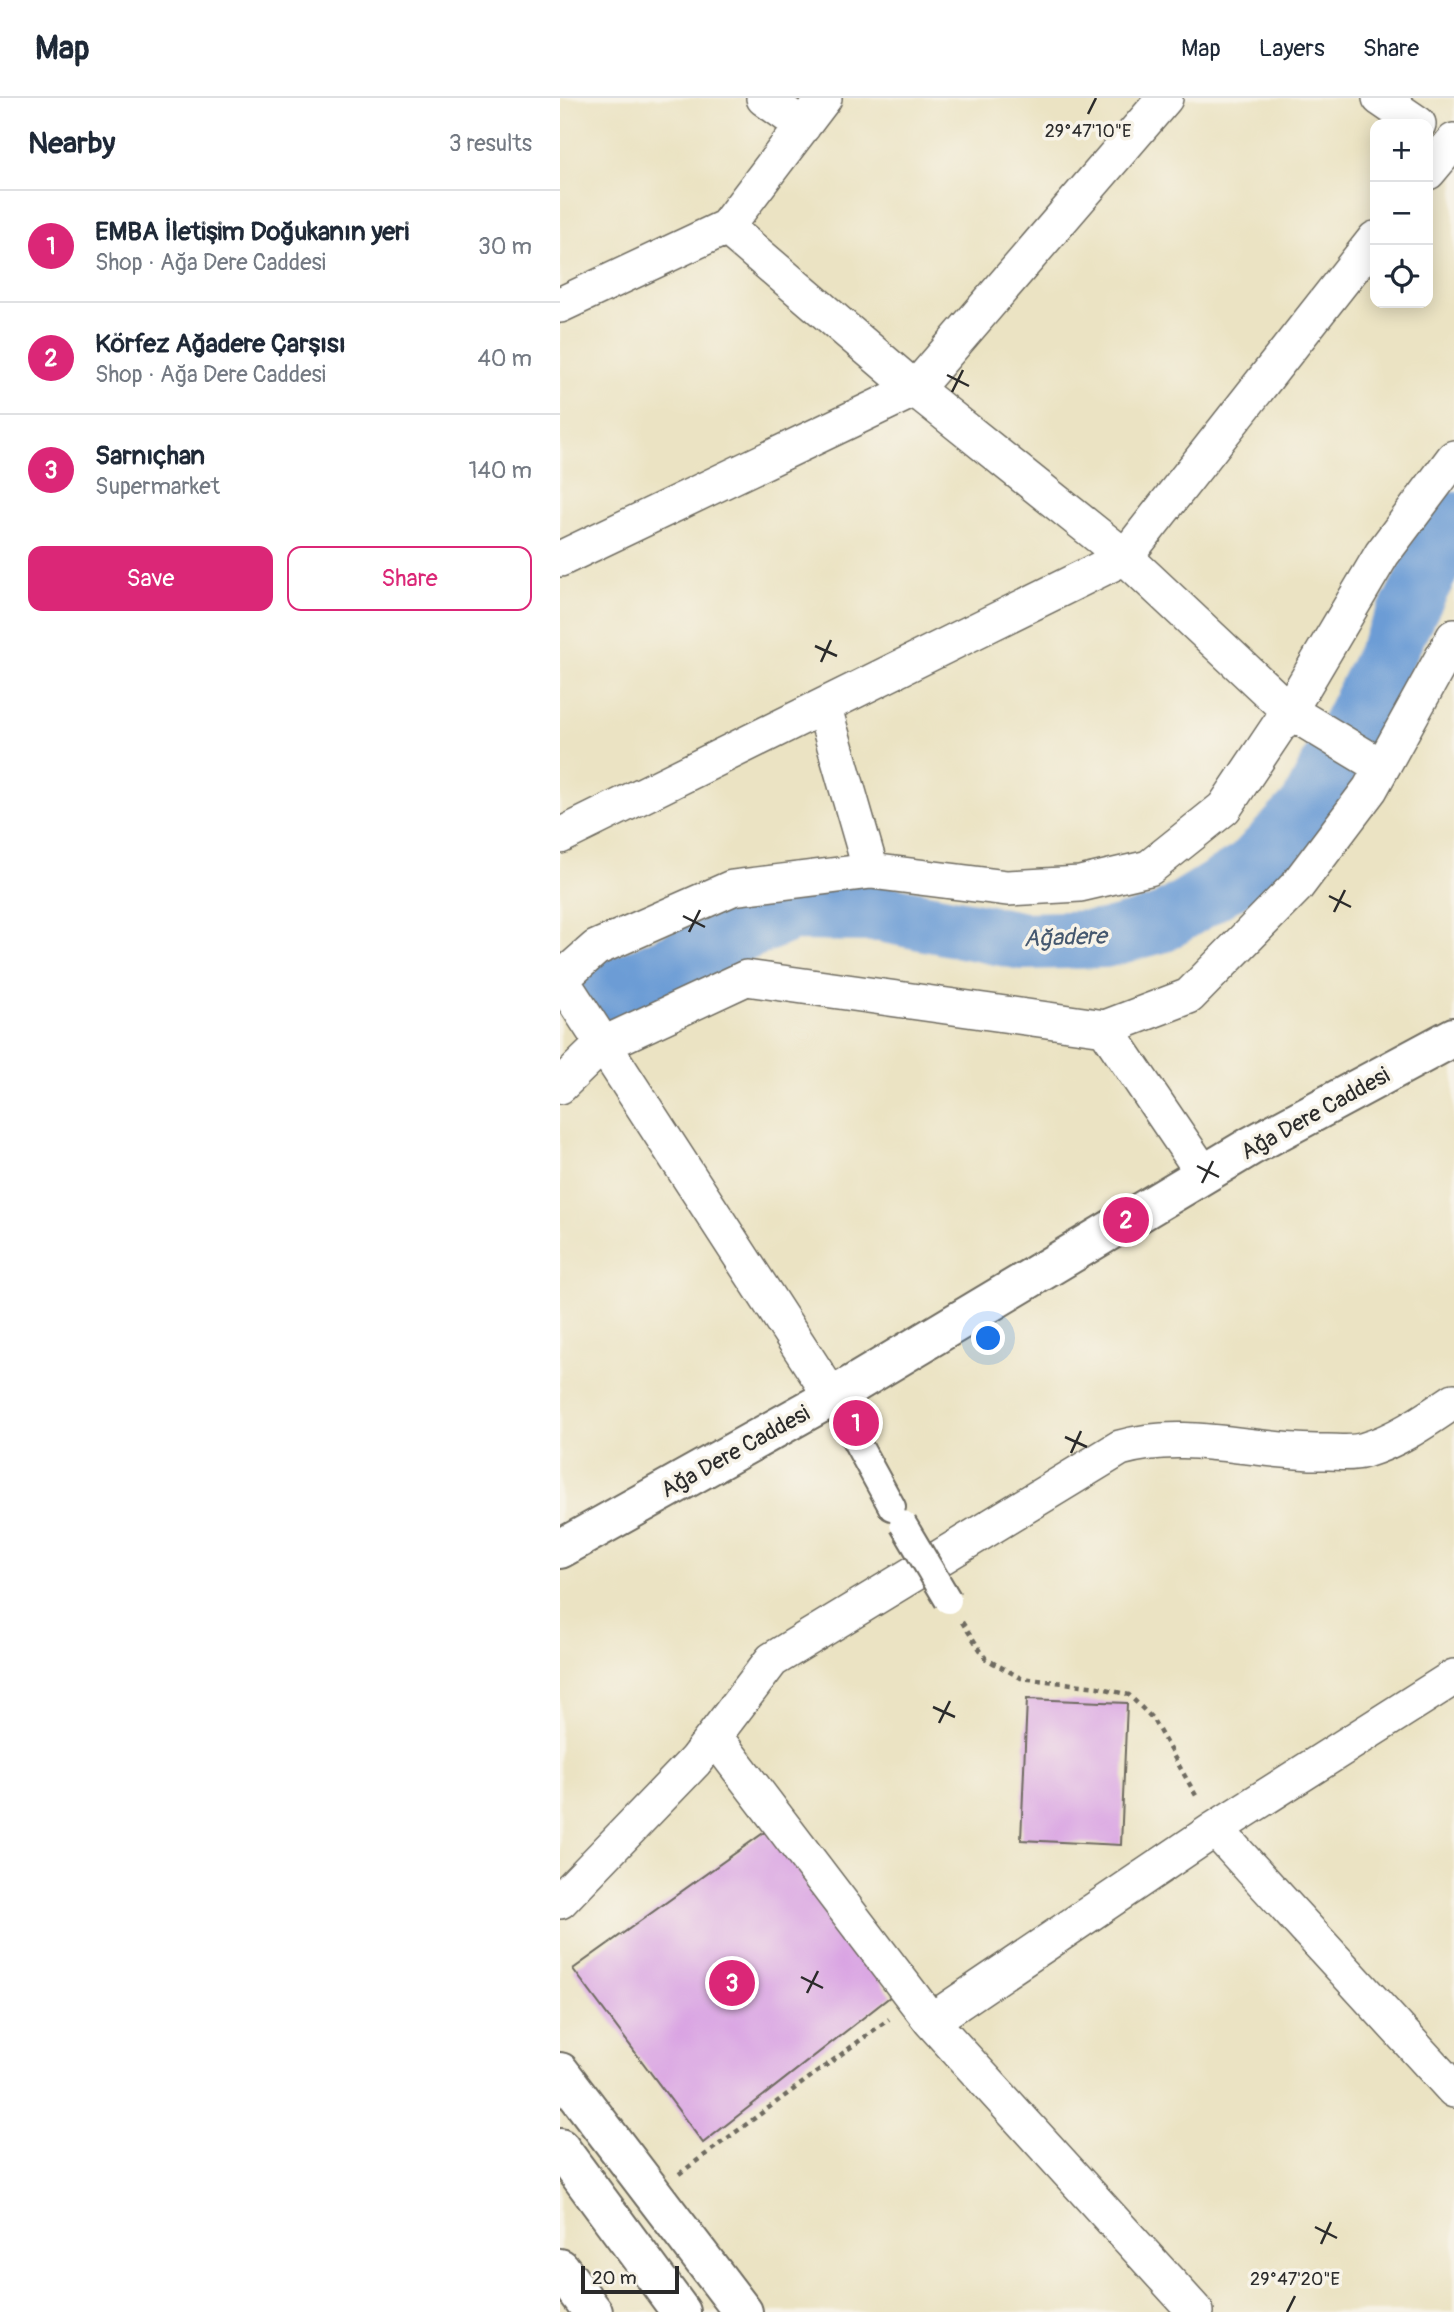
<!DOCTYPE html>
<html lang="en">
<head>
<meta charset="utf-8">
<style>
	:root { --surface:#fff; --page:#f2f2f3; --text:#1f2937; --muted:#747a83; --line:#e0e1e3; --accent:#db2777 }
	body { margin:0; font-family:Pangolin,sans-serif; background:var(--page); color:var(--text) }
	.controls { position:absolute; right:21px; top:21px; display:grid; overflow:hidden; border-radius:14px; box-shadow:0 4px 18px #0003 }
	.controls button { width:63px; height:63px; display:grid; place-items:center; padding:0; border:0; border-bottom:2px solid var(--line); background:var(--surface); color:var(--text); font:35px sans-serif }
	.scale { position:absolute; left:21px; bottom:18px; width:98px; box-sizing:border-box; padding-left:7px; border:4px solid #2b2b2b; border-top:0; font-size:19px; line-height:24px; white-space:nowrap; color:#2b2b2b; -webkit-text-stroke:5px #f7f3e8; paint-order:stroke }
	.you { position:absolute; left:429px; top:1241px; width:24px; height:24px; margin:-18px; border:5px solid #fff; border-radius:50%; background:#1a73e8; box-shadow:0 0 0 10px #1a73e833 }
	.badge { display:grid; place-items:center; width:46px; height:46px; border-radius:50%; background:var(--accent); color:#fff; font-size:23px; font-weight:700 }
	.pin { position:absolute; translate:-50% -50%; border:4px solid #fff; box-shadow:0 2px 7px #0006 }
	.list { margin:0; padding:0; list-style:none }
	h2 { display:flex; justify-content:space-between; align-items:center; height:91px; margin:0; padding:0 28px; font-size:30px }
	h2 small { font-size:23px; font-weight:400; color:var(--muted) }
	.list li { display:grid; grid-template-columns:46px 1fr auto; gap:21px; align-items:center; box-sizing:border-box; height:112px; padding:0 28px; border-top:2px solid var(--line) }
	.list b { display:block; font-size:26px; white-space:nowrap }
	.list p { margin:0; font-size:23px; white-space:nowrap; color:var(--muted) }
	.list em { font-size:23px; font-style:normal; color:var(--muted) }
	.actions { display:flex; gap:14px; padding:21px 28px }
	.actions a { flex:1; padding:16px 0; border:2px solid var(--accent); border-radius:14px; text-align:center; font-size:24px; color:var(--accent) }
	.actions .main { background:var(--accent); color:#fff }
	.icon { flex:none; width:38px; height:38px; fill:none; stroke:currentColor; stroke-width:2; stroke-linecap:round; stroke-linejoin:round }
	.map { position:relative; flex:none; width:894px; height:2214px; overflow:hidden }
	header { display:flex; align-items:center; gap:42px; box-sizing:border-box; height:98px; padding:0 35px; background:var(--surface); border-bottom:2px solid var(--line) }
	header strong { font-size:33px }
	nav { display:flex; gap:38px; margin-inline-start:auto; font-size:24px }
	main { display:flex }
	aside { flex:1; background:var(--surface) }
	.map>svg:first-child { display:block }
</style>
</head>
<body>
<header>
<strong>Map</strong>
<nav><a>Map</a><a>Layers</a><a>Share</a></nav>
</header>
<main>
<aside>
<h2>Nearby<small>3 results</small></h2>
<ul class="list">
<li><span class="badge">1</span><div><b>EMBA İletişim Doğukanın yeri</b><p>Shop · Ağa Dere Caddesi</p></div><em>30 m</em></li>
<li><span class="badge">2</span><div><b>Körfez Ağadere Çarşısı</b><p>Shop · Ağa Dere Caddesi</p></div><em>40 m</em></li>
<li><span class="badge">3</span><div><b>Sarnıçhan</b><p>Supermarket</p></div><em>140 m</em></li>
</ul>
<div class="actions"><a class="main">Save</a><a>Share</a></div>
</aside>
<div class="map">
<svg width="894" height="2214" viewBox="0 0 894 2214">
	<rect width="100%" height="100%" fill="#f7f3e8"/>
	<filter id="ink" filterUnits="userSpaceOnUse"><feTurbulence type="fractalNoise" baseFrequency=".0143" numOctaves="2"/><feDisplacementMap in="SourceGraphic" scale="14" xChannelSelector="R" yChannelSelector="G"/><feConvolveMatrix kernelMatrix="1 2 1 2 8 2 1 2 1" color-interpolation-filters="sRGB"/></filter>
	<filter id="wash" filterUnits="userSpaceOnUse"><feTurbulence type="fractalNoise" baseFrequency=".00686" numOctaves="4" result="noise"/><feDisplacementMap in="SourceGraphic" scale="28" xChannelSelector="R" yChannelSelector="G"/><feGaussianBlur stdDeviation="1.57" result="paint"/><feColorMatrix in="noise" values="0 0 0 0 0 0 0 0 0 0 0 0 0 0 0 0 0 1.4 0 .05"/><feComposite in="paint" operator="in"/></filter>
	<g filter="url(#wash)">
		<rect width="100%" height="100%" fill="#ebe3c3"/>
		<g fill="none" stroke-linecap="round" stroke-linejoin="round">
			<path stroke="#6c9cd5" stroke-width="58" d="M42,895L231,814L320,815L463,843L544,841L601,826L690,771L748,710L894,423"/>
		</g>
		<g id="blocks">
			<path fill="#d9a3e3" d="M467,1601L567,1605L561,1747L461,1742Z
				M209,1731L331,1898L143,2045L13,1871Z"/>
		</g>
	</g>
	<g filter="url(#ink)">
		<use href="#blocks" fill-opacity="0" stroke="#6e6b60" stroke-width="2"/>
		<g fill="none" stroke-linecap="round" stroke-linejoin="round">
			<defs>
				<path id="pedestrian" d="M272,1299L332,1409"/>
				<path id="minor" d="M204,0L243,28
					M820,0L858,26
					M868,74L894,43
					M166,129L355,291L565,459L729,613L822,669
					M0,207L166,129L264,0
					M0,461L355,291L605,0
					M264,610L311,773
					M0,738L565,459L815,141
					M0,880L272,1299
					M1,881L36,850L172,790L311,773L447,790L520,786L589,770L664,710L729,613L822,456L894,360
					M545,930L644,1076
					M0,988L42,947L186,880L545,930L629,898L736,789L810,691L894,539
					M154,1638L371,1923
					M655,1731L894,1992
					M0,1803L135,1663L212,1562L560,1350C627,1330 699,1356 768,1354C779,1354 794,1356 805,1352C838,1342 866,1322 894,1303
					M636,2214L371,1923L655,1731L894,1579"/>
				<path id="secondary" d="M0,1974L183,2214"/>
				<path id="primary" d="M0,1451L272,1299L691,1048L894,939"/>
				<path id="trunk" d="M0,2050L121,2214
					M0,2170L33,2214"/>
			</defs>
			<use href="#pedestrian" stroke="#6e6b60" stroke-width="30"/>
			<use href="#minor" stroke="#6e6b60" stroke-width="38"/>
			<use href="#secondary" stroke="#6e6b60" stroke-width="42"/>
			<use href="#primary" stroke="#6e6b60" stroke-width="42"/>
			<use href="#trunk" stroke="#6e6b60" stroke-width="42"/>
			<path stroke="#6e6b60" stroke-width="4.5" stroke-dasharray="5 5" stroke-linecap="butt" d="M402,1524L426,1561L461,1580L538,1589L569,1597L592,1620L638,1701
				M119,2076L329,1921"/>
			<use href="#pedestrian" stroke="#fff" stroke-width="26"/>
			<use href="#minor" stroke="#fff" stroke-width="35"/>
			<use href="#secondary" stroke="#fff" stroke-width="38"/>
			<use href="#primary" stroke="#fff" stroke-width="38"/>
			<use href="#trunk" stroke="#fff" stroke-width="38"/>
			<defs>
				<path id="pedestrian-bridge" d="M343,1426L388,1502"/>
			</defs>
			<use href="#pedestrian-bridge" stroke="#6e6b60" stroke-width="30" stroke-linecap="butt"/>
			<use href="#pedestrian-bridge" stroke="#fff" stroke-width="26"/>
		</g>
	</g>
	<path fill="none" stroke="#2b2b2b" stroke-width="2.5" d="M528,16L536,0M387,277L409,288M392,294L403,272M255,548L277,558M261,564L271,542M769,798L791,809M774,814L785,792M123,818L145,829M129,834L140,812M637,1068L659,1079M642,1085L653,1063M505,1339L527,1349M511,1355L521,1333M373,1609L395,1619M379,1625L390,1603M241,1879L263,1890M247,1895L258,1873M755,2129L777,2140M761,2146L771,2124M727,2214L735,2198"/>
	<g text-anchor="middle" stroke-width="7" stroke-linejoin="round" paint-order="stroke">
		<g font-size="23" fill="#2b2b2b" stroke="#f7f3e8">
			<text transform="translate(755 1015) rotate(-29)" y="8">Ağa Dere Caddesi</text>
			<text transform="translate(175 1353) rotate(-29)" y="8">Ağa Dere Caddesi</text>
		</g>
		<g font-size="24" font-style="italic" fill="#45586f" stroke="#f7f3e8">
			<text transform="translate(505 839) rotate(-2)" y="8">Ağadere</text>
		</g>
	</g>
	<g font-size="18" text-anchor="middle" fill="#2b2b2b" stroke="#f7f3e8" stroke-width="7" stroke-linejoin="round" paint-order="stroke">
		<text x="528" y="39">29°47'10"E</text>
		<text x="735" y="2187">29°47'20"E</text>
	</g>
</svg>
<div class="controls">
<button>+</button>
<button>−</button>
<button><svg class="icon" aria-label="locate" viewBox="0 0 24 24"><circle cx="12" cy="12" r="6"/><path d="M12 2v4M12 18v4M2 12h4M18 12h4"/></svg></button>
</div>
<div class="scale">20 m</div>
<div class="you"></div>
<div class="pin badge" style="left:296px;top:1325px">1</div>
<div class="pin badge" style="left:566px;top:1122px">2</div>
<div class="pin badge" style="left:172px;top:1885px">3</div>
</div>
</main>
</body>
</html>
